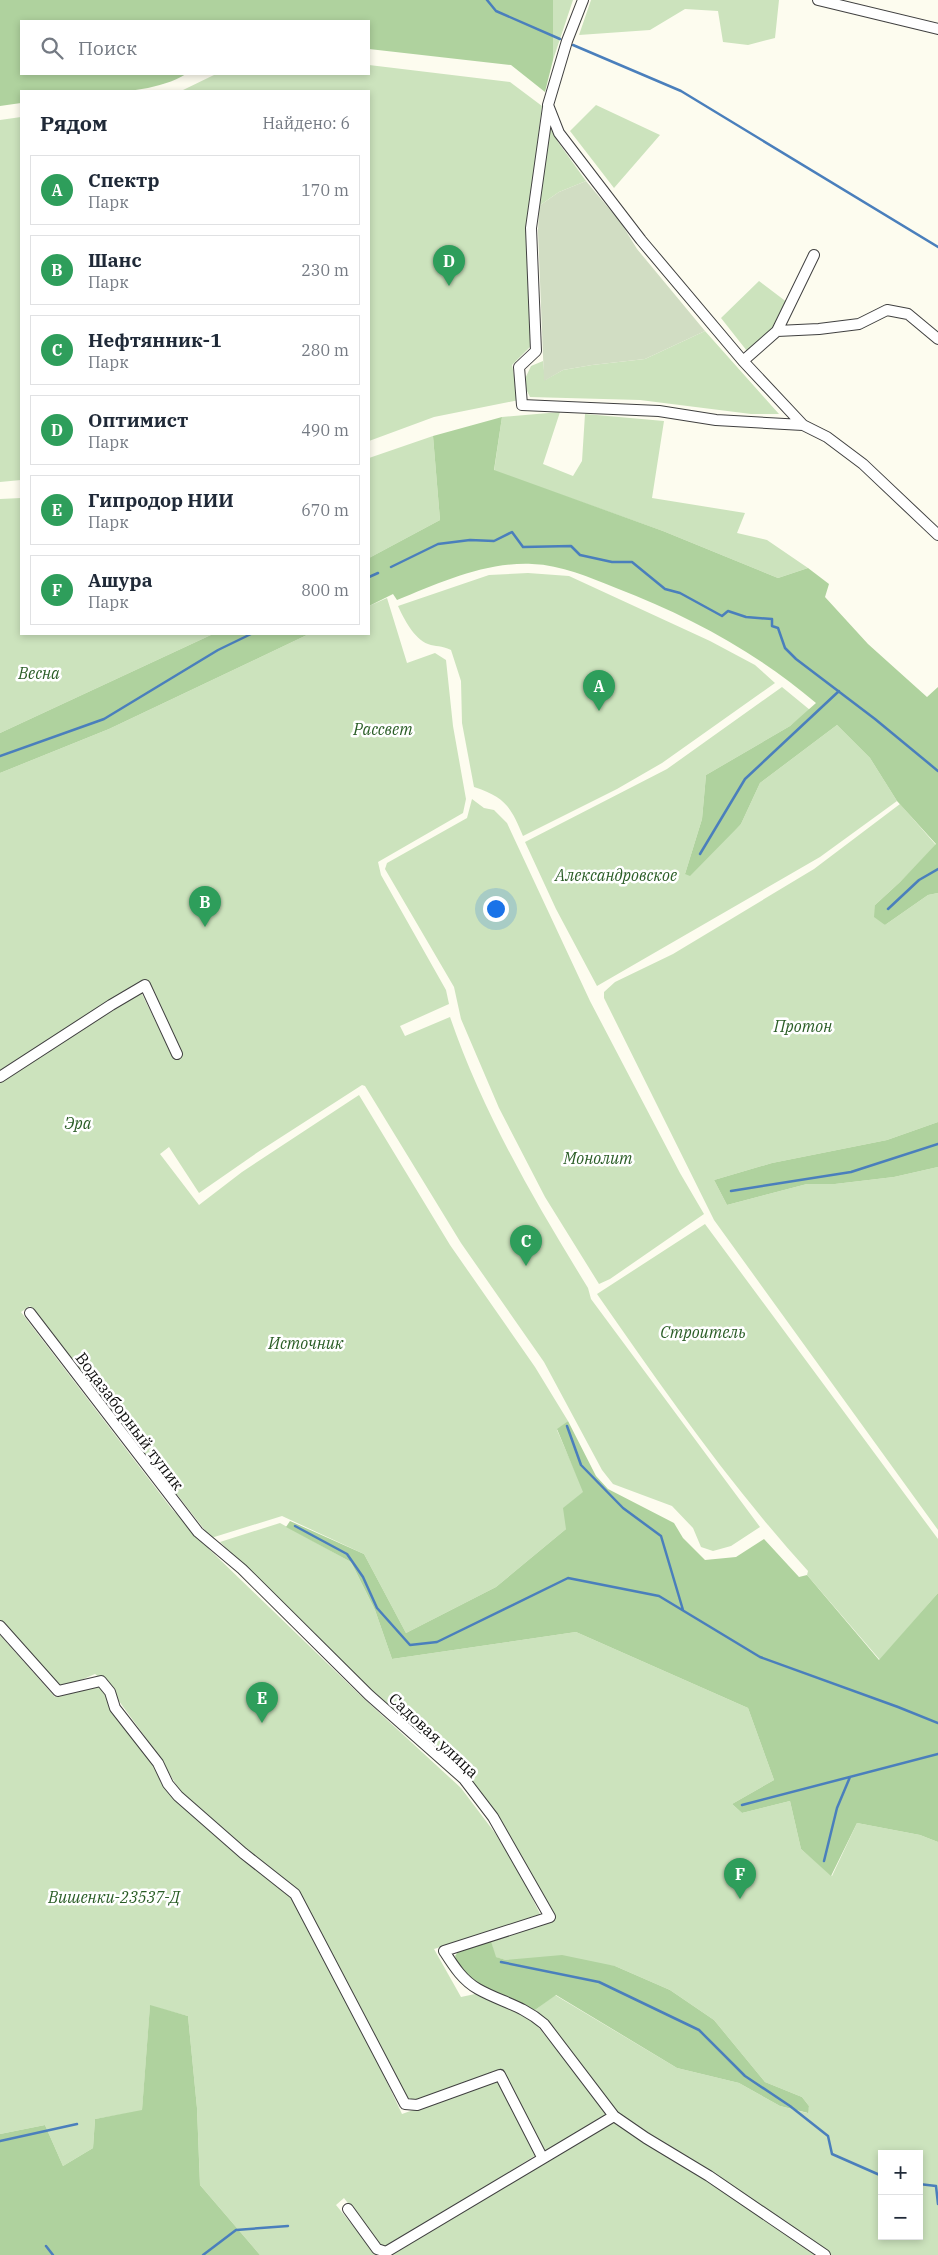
<!DOCTYPE html>
<html lang="ru">
<head>
<meta charset="utf-8">
<style>
	:root { --surface:#fff; --page:#f2f2f3; --text:#1f2937; --muted:#747a83; --line:#e0e1e3; --accent:#ac4137 }
	body { margin:0; font-family:"IBM Plex Serif",serif; background:var(--page); color:var(--text) }
	.controls { position:absolute; right:15px; bottom:15px; display:grid; overflow:hidden; border-radius:0px; box-shadow:0 2px 8px #0003 }
	.controls button { width:45px; height:45px; display:grid; place-items:center; padding:0; border:0; border-bottom:1px solid var(--line); background:var(--surface); color:var(--text); font:25px sans-serif }
	.you { position:absolute; left:495px; top:908px; width:18px; height:18px; margin:-12px; border:4px solid #fff; border-radius:50%; background:#1a73e8; box-shadow:0 0 0 8px #1a73e833 }
	.badge { display:grid; place-items:center; width:32px; height:32px; border-radius:50%; background:var(--accent); color:#fff; font-size:16px; font-weight:700 }
	.pin { position:absolute; translate:-50% -41px; filter:drop-shadow(0 1px 2px #0008) }
	.pin::after { content:''; position:absolute; top:26px; width:18px; height:15px; background:inherit; clip-path:polygon(0 0,100% 0,50% 100%) }
	.list { margin:0; padding:0; list-style:none }
	h2 { display:flex; justify-content:space-between; align-items:center; height:65px; margin:0; padding:0 20px; font-size:21px }
	h2 small { font-size:16px; font-weight:400; color:var(--muted) }
	.list li { display:grid; grid-template-columns:32px 1fr auto; gap:15px; align-items:center; box-sizing:border-box; height:70px; margin:0 10px 10px; padding:0 10px; border:1px solid var(--line); border-radius:0px }
	.list b { display:block; font-size:19px; white-space:nowrap }
	.list p { margin:0; font-size:16px; white-space:nowrap; color:var(--muted) }
	.list em { font-size:16px; font-style:normal; color:var(--muted) }
	.icon { flex:none; width:28px; height:28px; fill:none; stroke:currentColor; stroke-width:2; stroke-linecap:round; stroke-linejoin:round }
	.map { position:relative; flex:none; width:938px; height:2255px; overflow:hidden }
	.search { position:absolute; background:var(--surface); box-shadow:0 2px 8px #0003; left:20px; top:20px; width:350px; height:55px; display:flex; align-items:center; gap:12px; box-sizing:border-box; padding:0 18px; border-radius:0px; color:var(--muted); font-size:19px }
	.panel { position:absolute; background:var(--surface); box-shadow:0 2px 8px #0003; left:20px; top:90px; width:350px; height:545px; border-radius:0px }
	.map>svg:first-child { display:block }
</style>
</head>
<body>
<div class="map">
<svg width="938" height="2255" viewBox="0 0 938 2255">
	<rect width="100%" height="100%" fill="#fdfcef"/>
	<path fill="#cce3bd" fill-rule="evenodd" d="M553,0H573L553,60Z
		M591,0H779L775,38L748,45L723,42L718,11L685,9L650,30L579,35Z
		M369,65L510,82L542,106L527,226L531,346L512,365L519,400L434,417L369,441V91H181L216,74H369Z
		M596,105L660,135L614,188L570,131Z
		M21,117V480L0,482V120Z
		M552,125L558,142L586,181L559,192L539,206L545,152Z
		M759,281L788,303L776,325L747,351L721,318Z
		M705,331L779,414H751L640,400L530,397L523,383L531,366L543,361L545,380L563,370L592,365L645,359Z
		M560,412L543,464L573,476L582,461L585,414L664,421L652,498L745,513L737,533L767,540L808,568L778,578L663,531L494,471L502,417Z
		M433,436L440,520L369,558V458Z
		M21,498V634H213L0,733V499Z
		M528,573L569,576L710,641L755,665L775,683L662,763L617,789L523,836C511,807 505,797 474,787L462,723L461,681L451,650C441,645 436,647 428,644C414,639 404,619 398,606L489,575Z
		M387,598L407,663L435,653L446,660L453,726L466,799L463,813L378,862L381,875L446,990L449,1004L400,1026L405,1036L450,1017C483,1113 535,1202 588,1288L591,1299L760,1527L731,1546L713,1551L701,1547L693,1528L672,1506L613,1484L602,1470L544,1362L461,1243L365,1086L362,1085L258,1152L199,1193L169,1147L160,1154L199,1205L242,1172L359,1095L450,1245L535,1367L568,1421L557,1430L584,1492L566,1529L496,1587L406,1633L364,1554L282,1516L211,1538L30,1306L21,1312L171,1508L211,1551L359,1694L461,1788L495,1833L521,1875L541,1916L434,1949L461,1997L475,1994L530,2017L610,2114L546,2152L499,2070C471,2082 438,2102 406,2101L299,1893L265,1867L249,1851L184,1798L157,1753L105,1682L95,1674L65,1687L59,1686L0,1621V1081L141,992L174,1059L180,1055L146,979L0,1072V773L109,729L309,634H369V606Z
		M782,687L810,710L790,726L706,775L702,819L685,874L741,824L760,783L837,725L870,758L897,801L820,857L597,986L556,909L525,842L667,769Z
		M472,799L484,808L494,810L507,823L590,1001L680,1173L704,1214L610,1279L599,1284L545,1197L499,1108L461,1019L454,987L385,869L387,863L467,818Z
		M900,804L936,845L900,882L875,905L885,925L928,895L938,893V1122L887,1140L772,1163L714,1180L727,1205L807,1184H835L894,1177L938,1167V1530L714,1220L604,998V992L615,982L673,954L814,869Z
		M705,1224L938,1539V1593L880,1660L807,1575L808,1571C730,1485 663,1389 597,1294Z
		M280,1523L351,1562L375,1610L392,1659L576,1632L748,1708L774,1780L732,1804L742,1813L790,1801L801,1849L832,1876L857,1823L920,1835L938,1842V2255H390L541,2162L615,2122L619,2113L535,2010L555,1995L677,2068L739,2083L780,2106L807,2113L809,2106L802,2097L765,2082L714,2020L670,1990L615,1966L506,1960L495,1957L491,1941L555,1921L500,1824L467,1779L384,1705L220,1542ZM882,2154H919V2236H882Z
		M0,1635L55,1697L96,1686L107,1693L152,1761L161,1783L179,1804L227,1841L262,1875L293,1896L348,1999L402,2114L497,2080L536,2155L401,2239L382,2248L344,2198L336,2205L377,2255H260L200,2185L197,2108L188,2016L150,2006L142,2111L95,2119L93,2148L63,2166L45,2125L0,2134Z"/>
	<path fill="#afd29e" d="M0,0H553V60L545,92L511,65L369,49V21H21V74H186C144,100 70,91 21,91V103L0,106Z
		M502,417L494,470L663,531L778,578L808,568L829,584L825,597L868,644L927,697L938,687V893L928,895L885,925L874,917L875,905L900,882L936,844L897,801L870,758L837,725L760,783L741,824L690,876L685,874L702,819L706,775L790,726L816,703C756,652 689,616 616,588C588,577 562,565 532,564C484,562 440,583 397,600L393,594L369,606V558L440,520L433,436Z
		M213,634H309L109,729L0,773V733Z
		M938,1122V1167L894,1177L835,1184H807L727,1205L714,1180L772,1163L887,1140Z
		M568,1421L596,1476L608,1489L674,1523L683,1538L705,1560L736,1557L764,1539L799,1577L807,1575L879,1660L938,1593V1842L920,1835L857,1823L831,1876L801,1849L790,1801L742,1813L732,1804L774,1780L748,1708L576,1632L392,1659L375,1610L351,1562L286,1527L290,1521L364,1554L406,1633L496,1587L566,1529L563,1508L583,1492L557,1429Z
		M491,1941L496,1957L506,1960L562,1955L615,1966L670,1990L714,2020L765,2082L802,2097L809,2106L808,2113L780,2106L739,2083L677,2068L556,1995L535,2010C507,1998 465,1988 455,1956L460,1949Z
		M150,2005L188,2016L197,2108L200,2185L260,2255H0V2134L45,2125L63,2166L93,2148L95,2119L142,2110Z"/>
	<path fill="#d1ddc3" d="M586,181L621,223L637,249L705,331L645,359L592,365L563,370L544,381L538,231L539,206L559,192Z"/>
	<g fill="none" stroke-linecap="round" stroke-linejoin="round">
		<path stroke="#4a7fbc" stroke-width="2.5" d="M487,0L496,11L560,39
			M573,45L681,91L938,247
			M391,567L438,544L470,540L494,541L512,532L523,547L571,546L580,555L612,562H632L665,589L680,593L722,616L728,611L746,617L772,619V626L778,628L785,648L796,659L875,719L938,771
			M369,577L378,573
			M0,756L104,719L218,650L251,634
			M700,854L745,779L839,691
			M888,909L919,880L938,869
			M731,1191L851,1172L938,1144
			M567,1426L581,1465L623,1508L661,1536L683,1610
			M295,1526L347,1554L363,1577L377,1608L410,1645L437,1642L568,1578L659,1596L760,1657L898,1707L938,1723
			M742,1805L938,1754
			M824,1861L837,1808L850,1777
			M501,1962L599,1982L699,2030L745,2076L790,2106L828,2136L832,2154L882,2176
			M0,2141L77,2124
			M919,2184L936,2186L938,2204
			M46,2246L53,2255
			M203,2255L236,2230L288,2226"/>
		<defs>
			<path id="minor" d="M583,0L567,41L548,105L559,133L641,240L743,361L803,425L827,437L863,464L938,535
				M818,0L938,29
				M548,107L531,228L536,351L519,367L522,405L659,411L716,420L803,425
				M777,331L819,329L859,324L887,310L908,314L938,339
				M743,361L777,331L814,255
				M0,1077L111,1005L145,985L177,1054
				M30,1313L198,1532L242,1569L369,1695L464,1779L493,1817L550,1917L444,1951C453,1965 462,1980 478,1989C501,2002 522,2005 544,2024L614,2116L646,2138L709,2176L825,2255
				M0,1626L58,1691L101,1681L110,1692L115,1708L158,1763L168,1784L178,1796L243,1853L295,1894L405,2104L417,2105L500,2075L542,2157
				M348,2209L377,2249L386,2252L614,2116"/>
		</defs>
		<use href="#minor" stroke="#404040" stroke-width="12"/>
		<use href="#minor" stroke="#fff" stroke-width="10"/>
	</g>
	<g text-anchor="middle" stroke-width="5" stroke-linejoin="round" paint-order="stroke">
		<g font-size="16" font-style="italic" fill="#2a5d26" stroke="#fff">
			<text x="39" y="679">Весна</text>
			<text x="383" y="735">Рассвет</text>
			<text x="616" y="881">Александровское</text>
			<text x="803" y="1032">Протон</text>
			<text x="78" y="1129">Эра</text>
			<text x="598" y="1164">Монолит</text>
			<text x="703" y="1338">Строитель</text>
			<text x="306" y="1349">Источник</text>
			<text x="114" y="1903">Вишенки-23537-Д</text>
		</g>
		<g font-size="16" fill="#0d0d0d" stroke="#fff">
			<text transform="translate(130 1421) rotate(53)" y="6">Водазаборный тупик</text>
			<text transform="translate(434 1735) rotate(43)" y="6">Садовая улица</text>
		</g>
	</g>
</svg>
<div class="controls">
<button>+</button>
<button>−</button>
</div>
<div class="you"></div>
<div class="pin badge" style="left:599px;top:711px;background:#2e9e5b">A</div>
<div class="pin badge" style="left:205px;top:927px;background:#2e9e5b">B</div>
<div class="pin badge" style="left:526px;top:1266px;background:#2e9e5b">C</div>
<div class="pin badge" style="left:449px;top:286px;background:#2e9e5b">D</div>
<div class="pin badge" style="left:262px;top:1723px;background:#2e9e5b">E</div>
<div class="pin badge" style="left:740px;top:1899px;background:#2e9e5b">F</div>
<div class="search"><svg class="icon" aria-label="search" viewBox="0 0 24 24"><circle cx="10" cy="10" r="6"/><path d="M15 15l6 6"/></svg>Поиск</div>
<section class="panel">
<h2>Рядом<small>Найдено: 6</small></h2>
<ul class="list">
<li><span class="badge" style="background:#2e9e5b">A</span><div><b>Спектр</b><p>Парк</p></div><em>170 m</em></li>
<li><span class="badge" style="background:#2e9e5b">B</span><div><b>Шанс</b><p>Парк</p></div><em>230 m</em></li>
<li><span class="badge" style="background:#2e9e5b">C</span><div><b>Нефтянник-1</b><p>Парк</p></div><em>280 m</em></li>
<li><span class="badge" style="background:#2e9e5b">D</span><div><b>Оптимист</b><p>Парк</p></div><em>490 m</em></li>
<li><span class="badge" style="background:#2e9e5b">E</span><div><b>Гипродор НИИ</b><p>Парк</p></div><em>670 m</em></li>
<li><span class="badge" style="background:#2e9e5b">F</span><div><b>Ашура</b><p>Парк</p></div><em>800 m</em></li>
</ul>
</section>
</div>
</body>
</html>
